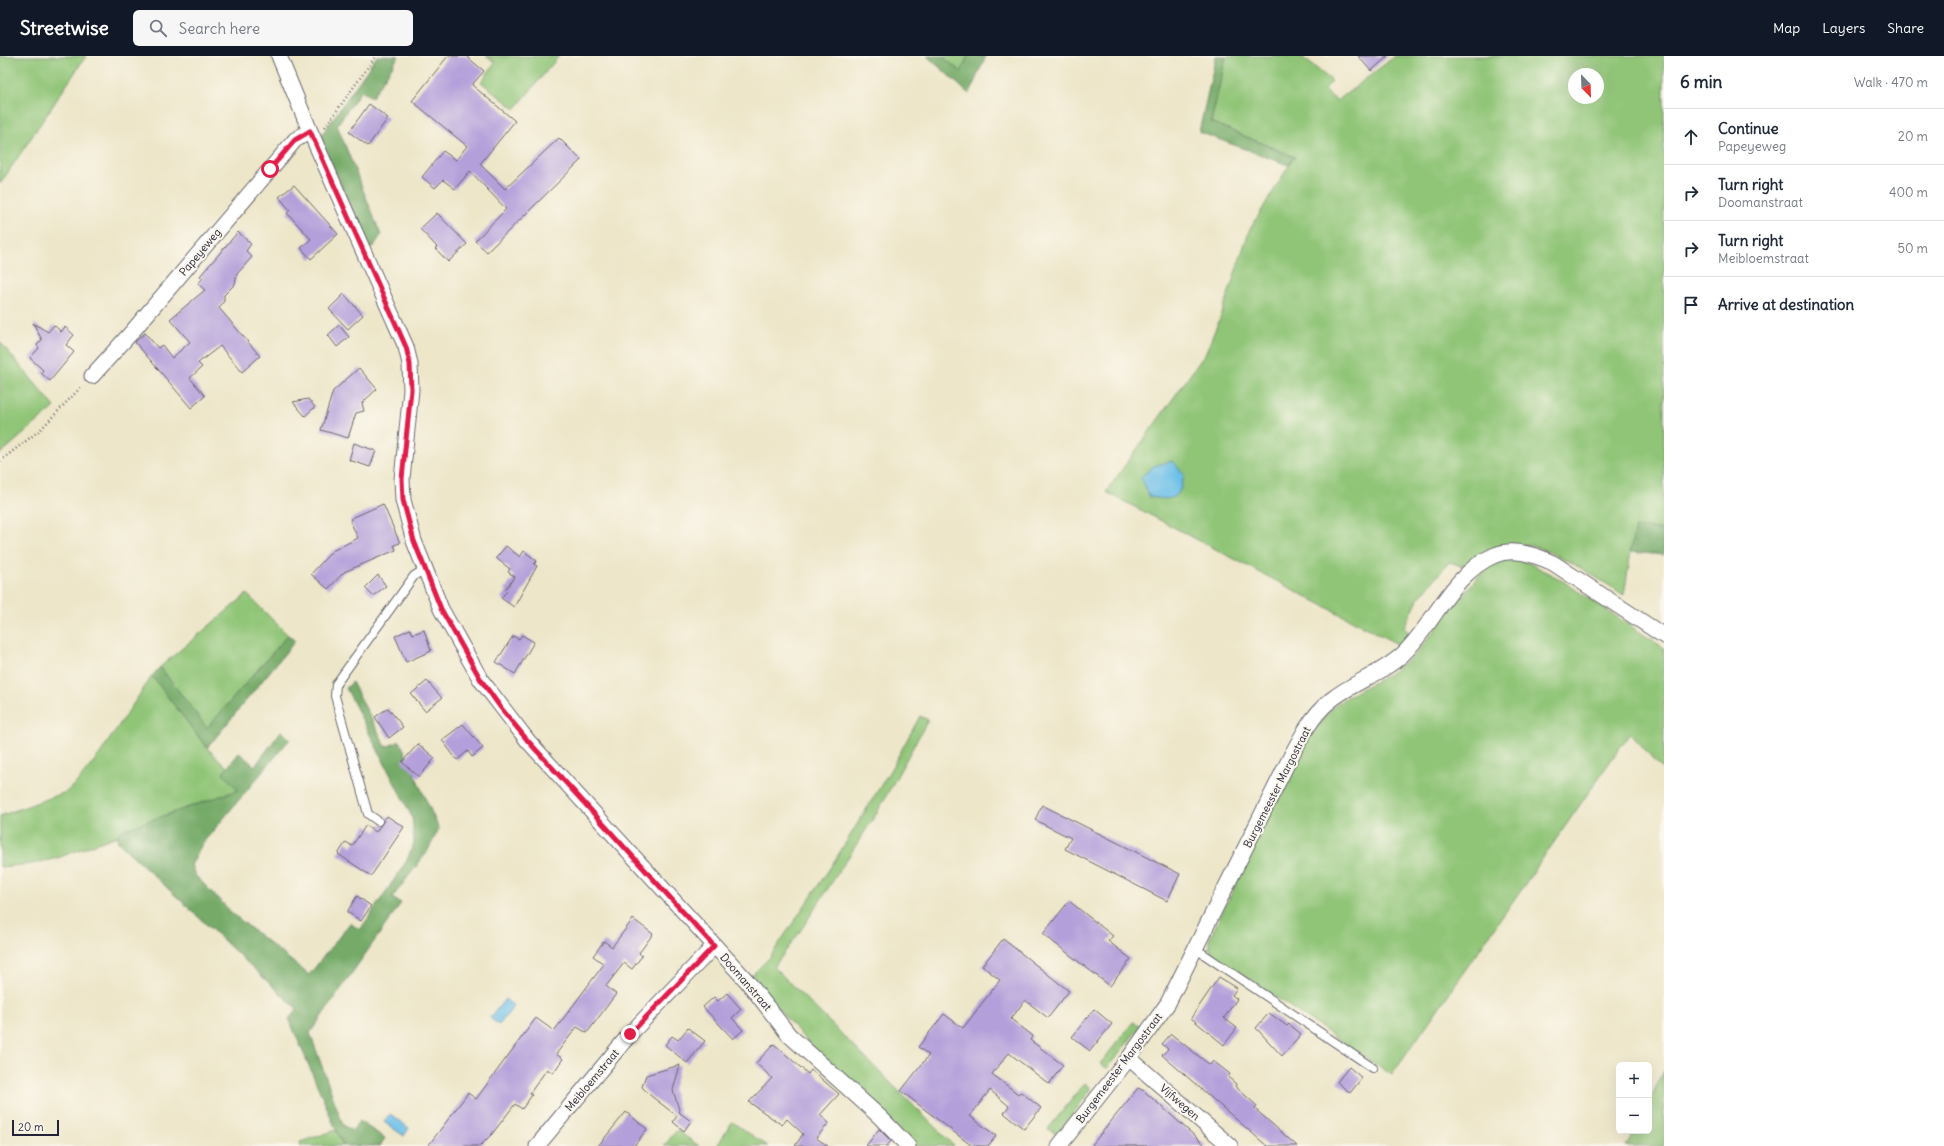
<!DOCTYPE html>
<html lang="en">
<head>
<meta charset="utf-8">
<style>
	:root { --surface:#fff; --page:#f6f6f7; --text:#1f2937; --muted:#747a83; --line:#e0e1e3; --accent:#111827 }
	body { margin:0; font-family:Delius,sans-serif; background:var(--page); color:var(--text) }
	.controls { position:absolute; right:12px; bottom:12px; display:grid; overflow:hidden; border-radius:6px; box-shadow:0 4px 16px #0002 }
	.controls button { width:36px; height:36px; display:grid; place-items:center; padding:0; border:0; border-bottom:1px solid var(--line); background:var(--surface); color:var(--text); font:20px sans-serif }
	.compass { position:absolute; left:1568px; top:12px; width:36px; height:36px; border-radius:50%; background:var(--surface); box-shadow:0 4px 16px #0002; rotate:157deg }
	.scale { position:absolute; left:12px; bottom:10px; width:47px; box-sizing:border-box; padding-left:4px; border:2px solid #22223b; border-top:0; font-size:11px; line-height:14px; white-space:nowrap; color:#22223b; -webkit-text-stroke:3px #fbf7ec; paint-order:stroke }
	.stop { position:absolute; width:12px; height:12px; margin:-9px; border:3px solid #e11d48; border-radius:50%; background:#fff }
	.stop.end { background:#e11d48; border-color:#fff; box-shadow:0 1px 4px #0008 }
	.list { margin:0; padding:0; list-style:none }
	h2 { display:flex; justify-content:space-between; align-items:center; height:52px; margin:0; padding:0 16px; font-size:17px }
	h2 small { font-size:13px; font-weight:400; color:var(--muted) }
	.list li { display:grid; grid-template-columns:26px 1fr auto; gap:12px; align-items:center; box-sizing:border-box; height:56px; padding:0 16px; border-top:1px solid var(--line) }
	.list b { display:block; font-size:15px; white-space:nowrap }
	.list p { margin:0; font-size:13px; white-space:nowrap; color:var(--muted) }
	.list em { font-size:13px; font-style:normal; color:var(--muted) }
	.icon { flex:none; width:22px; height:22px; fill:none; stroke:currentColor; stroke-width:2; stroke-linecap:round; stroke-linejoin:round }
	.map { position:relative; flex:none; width:1664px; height:1090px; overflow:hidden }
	header { display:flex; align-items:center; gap:24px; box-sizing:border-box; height:56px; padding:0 20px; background:var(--accent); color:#fff }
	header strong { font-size:19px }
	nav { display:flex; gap:22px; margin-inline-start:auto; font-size:14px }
	.search { width:280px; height:36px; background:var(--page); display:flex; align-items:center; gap:10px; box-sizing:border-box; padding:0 14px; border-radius:6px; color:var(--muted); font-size:15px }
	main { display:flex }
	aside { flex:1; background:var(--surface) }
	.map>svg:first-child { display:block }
</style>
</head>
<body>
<header>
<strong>Streetwise</strong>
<div class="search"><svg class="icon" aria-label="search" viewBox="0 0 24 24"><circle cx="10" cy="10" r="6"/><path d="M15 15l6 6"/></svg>Search here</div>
<nav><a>Map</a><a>Layers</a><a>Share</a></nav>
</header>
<main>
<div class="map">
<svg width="1664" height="1090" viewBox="0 0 1664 1090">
	<rect width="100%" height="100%" fill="#fbf7ec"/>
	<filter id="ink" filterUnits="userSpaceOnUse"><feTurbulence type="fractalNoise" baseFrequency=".025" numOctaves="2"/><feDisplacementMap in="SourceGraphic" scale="8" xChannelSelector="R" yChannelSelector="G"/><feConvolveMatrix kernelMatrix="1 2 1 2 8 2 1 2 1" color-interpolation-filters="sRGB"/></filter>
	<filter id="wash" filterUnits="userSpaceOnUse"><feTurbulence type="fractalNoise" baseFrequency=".012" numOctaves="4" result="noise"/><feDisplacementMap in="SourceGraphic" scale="16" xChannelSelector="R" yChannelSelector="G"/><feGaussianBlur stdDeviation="0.9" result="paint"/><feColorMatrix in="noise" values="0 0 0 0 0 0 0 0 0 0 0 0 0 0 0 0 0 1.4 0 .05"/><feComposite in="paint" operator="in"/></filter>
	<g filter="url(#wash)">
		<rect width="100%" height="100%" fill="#ede6c9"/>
		<path fill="#90c577" stroke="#597459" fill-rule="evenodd" d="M0,0H86L0,128Z
			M486,0H559L515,53L481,26L495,7Z
			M942,0H968L961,16Z
			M1226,0H1301L1332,25L1324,34L1337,45L1395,0H1664V474L1635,471L1624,539C1598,523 1548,488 1517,488C1496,488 1478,498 1462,510L1449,506L1418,543L1404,572L1411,578L1401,590L1106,436L1205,298L1221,260L1249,175L1294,101L1211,66ZM1574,18H1598V42H1574Z
			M0,286L55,351L0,398Z
			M1508,502L1529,507L1558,522L1664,592V715L1630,677L1392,1019L1214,900L1209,892V884L1306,681L1336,648L1357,635L1386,620L1415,599L1481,517L1494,508Z
			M247,538L288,579L207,673L160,611Z
			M152,620L207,692L228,712L224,717L239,734L120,775L117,780L57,802L32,808L0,811V760L66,736L77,726L99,699Z
			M920,660L928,664L875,760L799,877L774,911L954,1090H915L800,978L751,920L770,901L832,809L891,713Z
			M1133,966L1141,970L1107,1012L1100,1008Z
			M1664,1015V1090H1626L1634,1075H1649V1045Z
			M1085,1027L1090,1031L1091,1034L1059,1075L1056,1078L1048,1073Z
			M732,1066L768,1090H717Z
			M336,1074L343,1090H301L300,1086Z
			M677,1074L699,1090H664Z"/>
		<path fill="#74aa68" stroke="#4b6652" d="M377,0H399L372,41L361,35L337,69L381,179L374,190L368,192L320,81Z
			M927,0H942L961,16L968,0H986L969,38Z
			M1216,0H1226L1211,66L1295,101L1288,109L1199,76Z
			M1635,471L1664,474V499L1630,496Z
			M288,579L295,585L207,692L152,620L160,611L207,672Z
			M352,626L386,691L400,685L439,773L427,796L392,842L401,847L310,977L343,1069L352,1075L359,1065L385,1082L380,1090H343L289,963L297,953L118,786L117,780L120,775L238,734L223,717L239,697L255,710L281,675L290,683L202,788L191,809L195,819L233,858L309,919L350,867L360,874L406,806L414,787L412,761L346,632Z"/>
		<path fill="#6cbfe8" stroke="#477092" d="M1172,405L1184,418C1180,443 1175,445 1150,441L1141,421L1154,410Z
			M505,943L514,950L499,969L490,962Z
			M390,1058L409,1072L404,1080L384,1066Z"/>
		<g id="blocks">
			<path fill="#b39fda" d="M448,0H466L484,15L472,29L515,65L480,108L505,133L559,82L581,104L487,196L475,185L506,153L470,115L455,133L443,124L435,132L422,121L443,95L456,104L467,90L412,45Z
				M1358,0H1388L1371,15Z
				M369,48L388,62L368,90L349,76Z
				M294,129L338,178L311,203L301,192L311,183L287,157L290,154L279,141Z
				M437,157L467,188L448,206L435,192L437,191L420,173Z
				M238,176L251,188L246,195L252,201L237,218L235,228L224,239V245L219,252L260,300L242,316L220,290L198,307L202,311L190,322L205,340L191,352L135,286L145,277L158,292L162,289L172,302L190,286L170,263L205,234L198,228L203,222L200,220Z
				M344,238L363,259L348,273L329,253Z
				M33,267L48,276L54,269L61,276L65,271L74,279L66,289L74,296L50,325L41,317L43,314L30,302L39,292L37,289L42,284Z
				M339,269L349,281L337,291L328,279Z
				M359,312L377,333L362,347L364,355L356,357L348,382L321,374L333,335Z
				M308,343L315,351L305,360L293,346Z
				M354,387L376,395L370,411L349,404Z
				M383,448L400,487L394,489L396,494L344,516L328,533L311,518L332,495L358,482L350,465L352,462Z
				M506,490L520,501L524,495L537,505L534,508L537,510L514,551L501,542L507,535L505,533L515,521L508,516L510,513L496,502Z
				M378,519L386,530L373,540L365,532Z
				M410,573L413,578L424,574L431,595L406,606L395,580Z
				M522,579L534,586L515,618L496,606L513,580L519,583Z
				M427,625L442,642L425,655L411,638Z
				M388,652L403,671L389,682L375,661Z
				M463,668L483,692L472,701L468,695L457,704L442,684Z
				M418,688L435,702L419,721L402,706Z
				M1042,749L1180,818L1167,845L1065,793L1071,782L1035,764Z
				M387,760L404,771L371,820L338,798L346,786L352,790L366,769L376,776Z
				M357,840L371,850L361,865L347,856Z
				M1069,845L1113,880L1108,885L1131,903L1110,930L1043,878Z
				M633,863L653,878L639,897L642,900L632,913L624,907L606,930L616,938L587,977L577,971L556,998L563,1003L553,1017L547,1013L530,1037L532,1039L522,1053L515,1048L492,1078L480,1090H428L468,1037L476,1043L536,962L554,975L604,908L593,900L604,885L612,891Z
				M1003,883L1069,935L1048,962L1025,944L1011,963L1033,980L1030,984L1063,1009L1049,1028L1009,997L992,1018L1018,1038L1021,1036L1041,1052L1024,1073L1004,1057L1009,1050L990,1034L970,1060L996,1080L988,1090H972L901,1035L929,999L918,991L944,958L963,972L1000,924L982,910Z
				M1219,921L1237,932L1232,939L1237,943L1224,962L1237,972L1224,989L1191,962Z
				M727,937L741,953L732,962L743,974L733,983L703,951L714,941L718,945Z
				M1094,953L1112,968L1090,995L1072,981Z
				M1269,957L1287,970L1289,968L1301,978L1282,1000L1256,972Z
				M688,972L705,985L687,1007L665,989L672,980L678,984Z
				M1171,978L1210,1009L1213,1005L1230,1018L1228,1021L1236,1028L1235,1030L1257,1050L1255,1053L1297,1090H1267L1162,999L1168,993L1162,988Z
				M774,988L808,1018L811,1014L839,1038L820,1059L829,1067L816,1082L828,1090H795L803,1078L787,1063L782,1069L749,1046L772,1022L756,1007Z
				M680,1009L673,1034L680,1057L691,1065L684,1075L673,1066L677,1060L651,1040L642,1031L646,1019Z
				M1349,1011L1362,1022L1350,1037L1337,1026Z
				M1138,1032L1144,1035L1206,1090H1091Z
				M626,1056L647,1073L634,1090H598Z
				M879,1073L891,1085L887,1090H866Z"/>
		</g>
	</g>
	<g filter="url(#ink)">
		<use href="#blocks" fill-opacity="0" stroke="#69676d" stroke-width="1"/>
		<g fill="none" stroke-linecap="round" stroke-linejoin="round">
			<defs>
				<path id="lane" d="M378,765L368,758L335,640L336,628L414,520L425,513
					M1196,893L1373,1012"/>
				<path id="street" d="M279,0L310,75L406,291L410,308L411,334L402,423L403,444L414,485L441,553L481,624L528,685L747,925L789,979L880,1061L908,1090
					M92,320L131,277L295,84L310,75
					M1129,1002L1230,1090
					M537,1090L630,978L714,890
					M1059,1090L1129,1002L1168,947L1288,706C1300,683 1311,660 1331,644C1353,626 1382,618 1403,598C1435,567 1452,517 1495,499C1513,491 1536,499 1553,507L1664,580"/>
			</defs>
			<use href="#lane" stroke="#69676d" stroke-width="10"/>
			<use href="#street" stroke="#69676d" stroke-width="17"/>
			<path stroke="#69676d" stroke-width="2.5" stroke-dasharray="1 3" stroke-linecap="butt" d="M325,71L376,0
				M0,405L40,374L82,330"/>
			<use href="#lane" stroke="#fff" stroke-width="8"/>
			<use href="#street" stroke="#fff" stroke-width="15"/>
		</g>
	</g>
	<g fill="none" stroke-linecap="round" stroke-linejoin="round" filter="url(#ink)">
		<path stroke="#e11d48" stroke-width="5" d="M270,113L295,84L310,75L406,291L410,308L411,334L402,423L403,444L414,485L441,553L481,624L501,652L528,685L714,890L630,978"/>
	</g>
	<g text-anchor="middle" stroke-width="4" stroke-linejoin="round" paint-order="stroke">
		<g font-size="11" fill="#22223b" stroke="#fbf7ec">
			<text transform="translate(200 196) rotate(-50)" y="4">Papeyeweg</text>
			<text transform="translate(1277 731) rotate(-63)" y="4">Burgemeester Margostraat</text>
			<text transform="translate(746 926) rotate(49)" y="4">Doomanstraat</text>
			<text transform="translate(1119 1012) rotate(-53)" y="4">Burgemeester Margostraat</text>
			<text transform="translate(592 1024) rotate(-50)" y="4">Meibloemstraat</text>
			<text transform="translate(1180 1046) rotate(41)" y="4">Vijfwegen</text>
		</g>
	</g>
</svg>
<div class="controls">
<button>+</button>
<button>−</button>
</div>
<svg class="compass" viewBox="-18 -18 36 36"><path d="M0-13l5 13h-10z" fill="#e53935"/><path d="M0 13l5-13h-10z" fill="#747a83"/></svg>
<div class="scale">20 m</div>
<div class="stop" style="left:270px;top:113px"></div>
<div class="stop end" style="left:630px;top:978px"></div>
</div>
<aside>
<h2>6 min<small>Walk · 470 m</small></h2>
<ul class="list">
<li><svg class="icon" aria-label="ahead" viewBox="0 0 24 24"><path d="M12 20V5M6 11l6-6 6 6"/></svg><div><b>Continue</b><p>Papeyeweg</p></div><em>20 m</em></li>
<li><svg class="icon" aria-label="right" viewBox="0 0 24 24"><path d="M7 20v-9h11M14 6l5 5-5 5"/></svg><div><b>Turn right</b><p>Doomanstraat</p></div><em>400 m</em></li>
<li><svg class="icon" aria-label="right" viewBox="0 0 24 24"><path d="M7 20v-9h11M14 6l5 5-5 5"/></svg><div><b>Turn right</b><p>Meibloemstraat</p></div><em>50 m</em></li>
<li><svg class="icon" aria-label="arrive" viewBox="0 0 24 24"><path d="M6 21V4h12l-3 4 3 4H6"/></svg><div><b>Arrive at destination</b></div></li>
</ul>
</aside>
</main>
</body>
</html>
